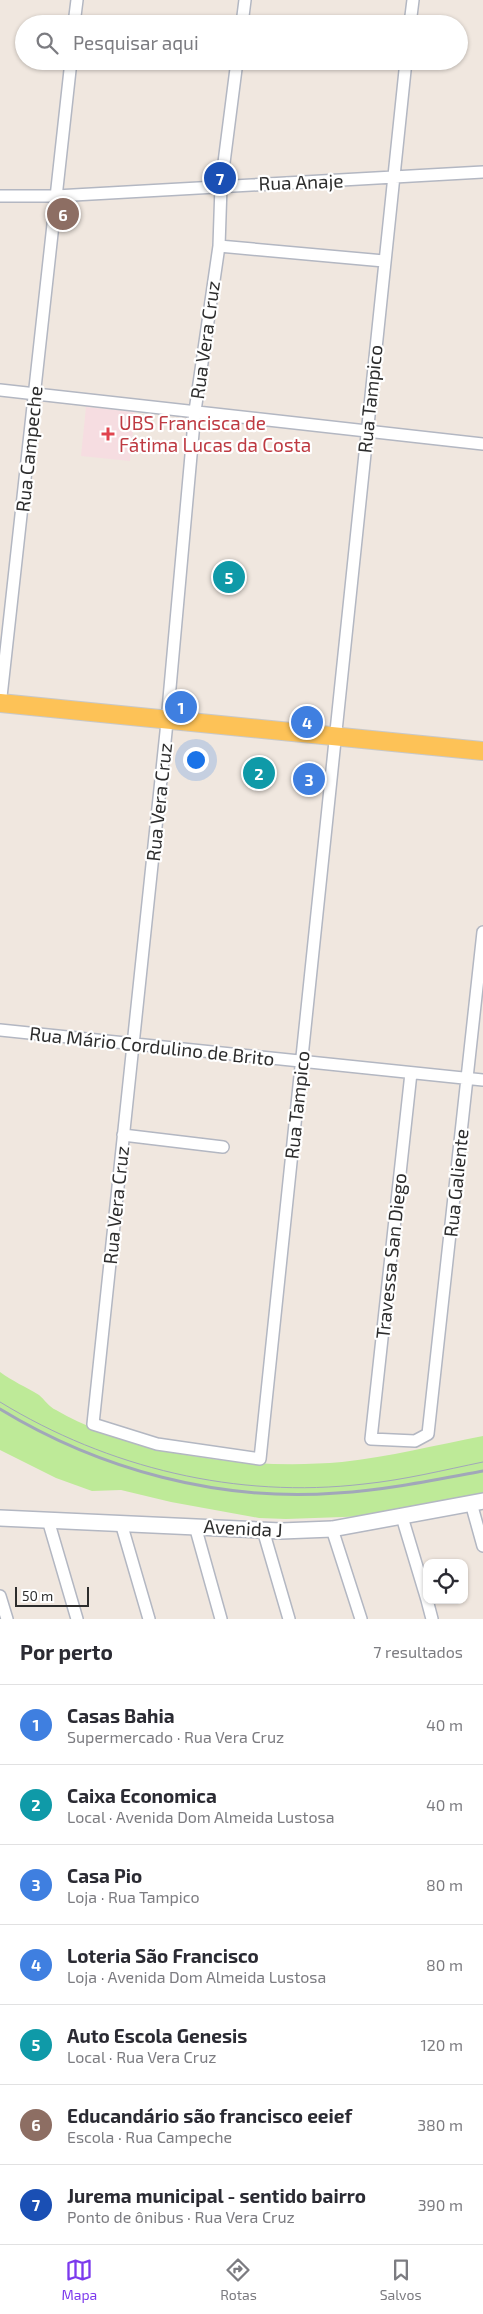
<!DOCTYPE html>
<html lang="pt">
<head>
<meta charset="utf-8">
<style>
	:root { --surface:#fff; --page:#f2f2f3; --text:#2b2b33; --muted:#7c7c81; --line:#e1e1e2; --accent:#7c3aed }
	body { margin:0; font-family:"Exo 2",sans-serif; background:var(--page); color:var(--text) }
	.controls { position:absolute; right:15px; bottom:15px; display:grid; overflow:hidden; border-radius:10px; box-shadow:0 1px 4px #0004 }
	.controls button { width:45px; height:45px; display:grid; place-items:center; padding:0; border:0; border-bottom:1px solid var(--line); background:var(--surface); color:var(--text); font:25px sans-serif }
	.scale { position:absolute; left:15px; bottom:12px; width:74px; box-sizing:border-box; padding-left:5px; border:2px solid #2d2d2d; border-top:0; font-size:14px; line-height:18px; white-space:nowrap; color:#2d2d2d; -webkit-text-stroke:4px #fff; paint-order:stroke }
	.you { position:absolute; left:195px; top:759px; width:18px; height:18px; margin:-12px; border:4px solid #fff; border-radius:50%; background:#1a73e8; box-shadow:0 0 0 8px #1a73e833 }
	.badge { display:grid; place-items:center; width:32px; height:32px; border-radius:50%; background:var(--accent); color:#fff; font-size:16px; font-weight:700 }
	.pin { position:absolute; translate:-50% -50%; border:2px solid #fff; box-shadow:0 1px 5px #0006 }
	.list { margin:0; padding:0; list-style:none }
	h2 { display:flex; justify-content:space-between; align-items:center; height:65px; margin:0; padding:0 20px; font-size:21px }
	h2 small { font-size:16px; font-weight:400; color:var(--muted) }
	.list li { display:grid; grid-template-columns:32px 1fr auto; gap:15px; align-items:center; box-sizing:border-box; height:80px; padding:0 20px; border-top:1px solid var(--line) }
	.list b { display:block; font-size:19px; white-space:nowrap }
	.list p { margin:0; font-size:16px; white-space:nowrap; color:var(--muted) }
	.list em { font-size:16px; font-style:normal; color:var(--muted) }
	.icon { flex:none; width:28px; height:28px; fill:none; stroke:currentColor; stroke-width:2; stroke-linecap:round; stroke-linejoin:round }
	.map { position:relative; flex:none; width:483px; height:1619px; overflow:hidden }
	.search { position:absolute; background:var(--surface); box-shadow:0 1px 4px #0004; left:15px; right:15px; top:15px; height:55px; display:flex; align-items:center; gap:12px; box-sizing:border-box; padding:0 18px; border-radius:28px; color:var(--muted); font-size:19px }
	.sheet { height:625px; background:var(--surface) }
	nav { display:flex; justify-content:space-around; align-items:center; box-sizing:border-box; height:70px; border-top:1px solid var(--line); background:var(--surface); font-size:14px; color:var(--muted) }
	nav a { display:grid; justify-items:center; gap:2px }
	nav .on { color:var(--accent) }
	.map>svg:first-child { display:block }
</style>
</head>
<body>
<div class="map">
<svg width="483" height="1619" viewBox="0 0 483 1619">
	<rect width="100%" height="100%" fill="#f0e7df"/>
	<path fill="#f6dde1" d="M86,407L135,412L130,461L81,456Z"/>
	<path fill="#beea98" d="M0,1372C12,1381 26,1387 39,1395C45,1400 49,1407 56,1410C136,1456 250,1470 342,1462C389,1457 436,1445 483,1436V1495L371,1516L286,1519L259,1518L171,1502L121,1490L92,1491L56,1478L0,1450Z"/>
	<g fill="none" stroke-linecap="round" stroke-linejoin="round">
		<defs>
			<path id="street" d="M74,24L77,0
				M242,24L245,0
				M410,24L413,0
				M237,61L221,186L219,246L195,411L166,732L93,1424L157,1444L260,1459L406,61
				M0,196H56L483,172
				M219,246L384,261
				M0,390L483,444
				M0,706L71,61
				M0,1030L483,1080
				M411,1073L371,1439L415,1441L428,1434L483,932
				M123,1135L223,1147
				M471,1503L483,1546
				M402,1517L427,1600
				M48,1520L77,1619
				M121,1523L149,1619
				M195,1526L221,1619
				M332,1529L361,1619
				M263,1530L289,1619
				M0,1596L7,1619
				M427,1600L432,1619"/>
			<path id="secondary" d="M0,1518L281,1531L332,1529L483,1501"/>
			<path id="primary" d="M0,703L483,751"/>
		</defs>
		<use href="#street" stroke="#b3b7c2" stroke-width="14"/>
		<use href="#secondary" stroke="#b3b7c2" stroke-width="18"/>
		<use href="#primary" stroke="#c8c8c8" stroke-width="20"/>
		<use href="#street" stroke="#fff" stroke-width="11"/>
		<use href="#secondary" stroke="#fff" stroke-width="15"/>
		<use href="#primary" stroke="#fdc257" stroke-width="18"/>
		<path stroke="#a1a7b9" stroke-width="1" d="M0,1402C108,1468 237,1499 364,1484C404,1480 444,1470 483,1462"/>
		<path stroke="#a1a7b9" stroke-width="3" d="M0,1409C100,1470 220,1502 337,1493C386,1490 435,1480 483,1471"/>
	</g>
	<path fill="#e0444e" stroke="#fff" stroke-width="2" d="M105.5 426.5h5v5h5v5h-5v5h-5v-5h-5v-5h5z"/>
	<g text-anchor="middle" stroke-width="4.5" stroke-linejoin="round" paint-order="stroke">
		<g font-size="19" fill="#2d2d2d" stroke="#fff">
			<text transform="translate(301 182) rotate(-2)" y="7">Rua Anaje</text>
			<text transform="translate(205 340) rotate(-82)" y="7">Rua Vera Cruz</text>
			<text transform="translate(370 399) rotate(-84)" y="7">Rua Tampico</text>
			<text transform="translate(29 449) rotate(-84)" y="7">Rua Campeche</text>
			<text transform="translate(159 802) rotate(-84)" y="7">Rua Vera Cruz</text>
			<text transform="translate(152 1046) rotate(6)" y="7">Rua Mário Cordulino de Brito</text>
			<text transform="translate(297 1105) rotate(-84)" y="7">Rua Tampico</text>
			<text transform="translate(456 1183) rotate(-84)" y="7">Rua Galiente</text>
			<text transform="translate(116 1205) rotate(-84)" y="7">Rua Vera Cruz</text>
			<text transform="translate(391 1256) rotate(-84)" y="7">Travessa San Diego</text>
			<text transform="translate(243 1528) rotate(3)" y="7">Avenida J</text>
		</g>
		<g font-size="19" fill="#be3a42" stroke="#fff" text-anchor="start">
			<text x="119" y="430">UBS Francisca de<tspan x="119" dy="22">Fátima Lucas da Costa</tspan></text>
		</g>
	</g>
</svg>
<div class="controls">
<button><svg class="icon" aria-label="locate" viewBox="0 0 24 24"><circle cx="12" cy="12" r="6"/><path d="M12 2v4M12 18v4M2 12h4M18 12h4"/></svg></button>
</div>
<div class="scale">50 m</div>
<div class="you"></div>
<div class="pin badge" style="left:181px;top:707px;background:#3f7fe0">1</div>
<div class="pin badge" style="left:259px;top:773px;background:#0f9aa8">2</div>
<div class="pin badge" style="left:309px;top:779px;background:#3f7fe0">3</div>
<div class="pin badge" style="left:307px;top:722px;background:#3f7fe0">4</div>
<div class="pin badge" style="left:229px;top:577px;background:#0f9aa8">5</div>
<div class="pin badge" style="left:63px;top:214px;background:#8d6e63">6</div>
<div class="pin badge" style="left:220px;top:178px;background:#1a4fb4">7</div>
<div class="search"><svg class="icon" aria-label="search" viewBox="0 0 24 24"><circle cx="10" cy="10" r="6"/><path d="M15 15l6 6"/></svg>Pesquisar aqui</div>
</div>
<section class="sheet">
<h2>Por perto<small>7 resultados</small></h2>
<ul class="list">
<li><span class="badge" style="background:#3f7fe0">1</span><div><b>Casas Bahia</b><p>Supermercado · Rua Vera Cruz</p></div><em>40 m</em></li>
<li><span class="badge" style="background:#0f9aa8">2</span><div><b>Caixa Economica</b><p>Local · Avenida Dom Almeida Lustosa</p></div><em>40 m</em></li>
<li><span class="badge" style="background:#3f7fe0">3</span><div><b>Casa Pio</b><p>Loja · Rua Tampico</p></div><em>80 m</em></li>
<li><span class="badge" style="background:#3f7fe0">4</span><div><b>Loteria São Francisco</b><p>Loja · Avenida Dom Almeida Lustosa</p></div><em>80 m</em></li>
<li><span class="badge" style="background:#0f9aa8">5</span><div><b>Auto Escola Genesis</b><p>Local · Rua Vera Cruz</p></div><em>120 m</em></li>
<li><span class="badge" style="background:#8d6e63">6</span><div><b>Educandário são francisco eeief</b><p>Escola · Rua Campeche</p></div><em>380 m</em></li>
<li><span class="badge" style="background:#1a4fb4">7</span><div><b>Jurema municipal - sentido bairro</b><p>Ponto de ônibus · Rua Vera Cruz</p></div><em>390 m</em></li>
</ul>
</section>
<nav>
<a class="on"><svg class="icon" aria-label="map" viewBox="0 0 24 24"><path d="M3 6l6-2 6 2 6-2v14l-6 2-6-2-6 2zM9 4v14M15 6v14"/></svg>Mapa</a>
<a><svg class="icon" aria-label="directions" viewBox="0 0 24 24"><path d="M12 3l9 9-9 9-9-9zM9 14v-3h6M13 9l2 2-2 2"/></svg>Rotas</a>
<a><svg class="icon" aria-label="saved" viewBox="0 0 24 24"><path d="M7 4h10v16l-5-4-5 4z"/></svg>Salvos</a>
</nav>
</body>
</html>
